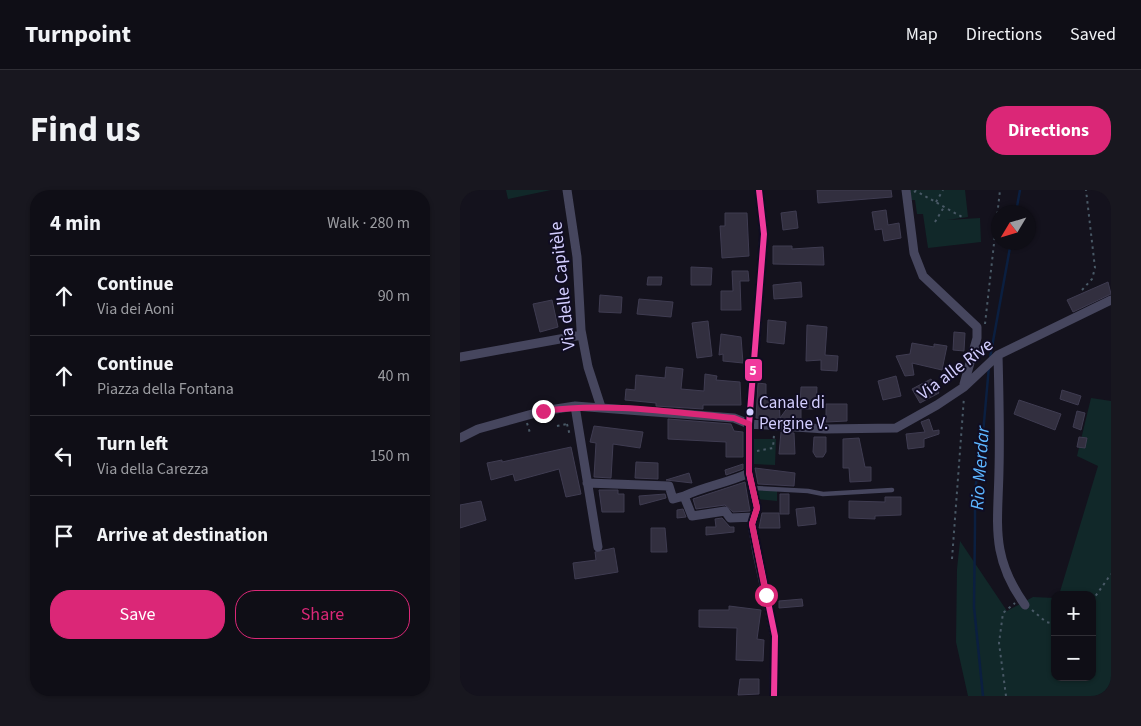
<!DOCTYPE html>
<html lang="en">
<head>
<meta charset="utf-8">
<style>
	:root { --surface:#0f0e16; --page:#18171f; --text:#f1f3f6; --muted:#9b9ca1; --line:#2f2e35; --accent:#db2777 }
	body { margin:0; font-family:"Source Sans 3",sans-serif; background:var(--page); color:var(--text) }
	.controls { position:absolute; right:15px; bottom:15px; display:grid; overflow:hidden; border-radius:10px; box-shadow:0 1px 4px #0004 }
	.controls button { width:45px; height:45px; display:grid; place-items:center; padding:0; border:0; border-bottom:1px solid var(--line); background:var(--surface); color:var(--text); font:25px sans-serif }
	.compass { position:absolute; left:531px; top:15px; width:45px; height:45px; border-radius:50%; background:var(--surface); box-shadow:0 1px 4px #0004; rotate:232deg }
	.stop { position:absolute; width:15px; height:15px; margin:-11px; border:4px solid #db2777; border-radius:50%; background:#fff }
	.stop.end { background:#db2777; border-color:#fff; box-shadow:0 1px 5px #0008 }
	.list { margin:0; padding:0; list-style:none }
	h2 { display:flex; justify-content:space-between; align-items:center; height:65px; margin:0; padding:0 20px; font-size:21px }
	h2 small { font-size:16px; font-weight:400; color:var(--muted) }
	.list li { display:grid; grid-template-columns:32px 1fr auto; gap:15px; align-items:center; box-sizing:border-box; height:80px; padding:0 20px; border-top:1px solid var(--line) }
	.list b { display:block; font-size:19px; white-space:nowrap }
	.list p { margin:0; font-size:16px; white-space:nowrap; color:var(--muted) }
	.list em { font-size:16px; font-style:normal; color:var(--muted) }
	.actions { display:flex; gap:10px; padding:15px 20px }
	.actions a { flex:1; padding:11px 0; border:1px solid var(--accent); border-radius:20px; text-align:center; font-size:18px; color:var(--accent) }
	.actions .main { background:var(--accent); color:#fff }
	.icon { flex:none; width:28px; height:28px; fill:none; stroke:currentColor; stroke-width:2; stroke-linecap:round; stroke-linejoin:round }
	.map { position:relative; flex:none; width:651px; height:506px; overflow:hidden; border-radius:20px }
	header { display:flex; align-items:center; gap:30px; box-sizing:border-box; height:70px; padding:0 25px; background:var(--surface); border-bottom:1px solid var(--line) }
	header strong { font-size:24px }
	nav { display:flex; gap:28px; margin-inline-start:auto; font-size:18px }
	.intro { display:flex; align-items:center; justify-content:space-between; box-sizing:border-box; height:120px; padding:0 30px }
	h1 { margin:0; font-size:35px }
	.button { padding:12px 22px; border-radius:20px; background:var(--accent); color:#fff; font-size:18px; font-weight:700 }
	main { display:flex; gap:30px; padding:0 30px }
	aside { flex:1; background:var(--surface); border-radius:20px; box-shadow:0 1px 4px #0004 }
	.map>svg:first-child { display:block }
</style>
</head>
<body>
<header>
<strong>Turnpoint</strong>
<nav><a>Map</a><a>Directions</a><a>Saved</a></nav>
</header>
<div class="intro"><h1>Find us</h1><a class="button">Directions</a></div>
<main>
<aside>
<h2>4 min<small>Walk · 280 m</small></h2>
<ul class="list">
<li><svg class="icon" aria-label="ahead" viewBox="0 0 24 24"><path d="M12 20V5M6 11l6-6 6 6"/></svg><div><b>Continue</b><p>Via dei Aoni</p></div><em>90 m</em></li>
<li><svg class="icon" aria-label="ahead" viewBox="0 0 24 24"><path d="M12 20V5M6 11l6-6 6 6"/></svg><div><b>Continue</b><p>Piazza della Fontana</p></div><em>40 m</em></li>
<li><svg class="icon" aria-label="left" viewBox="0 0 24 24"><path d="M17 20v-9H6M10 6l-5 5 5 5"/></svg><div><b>Turn left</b><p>Via della Carezza</p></div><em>150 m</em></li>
<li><svg class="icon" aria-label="arrive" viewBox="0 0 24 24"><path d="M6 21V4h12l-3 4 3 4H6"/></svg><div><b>Arrive at destination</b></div></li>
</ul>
<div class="actions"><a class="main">Save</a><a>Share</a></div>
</aside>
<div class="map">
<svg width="651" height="506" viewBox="0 0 651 506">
	<rect width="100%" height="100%" fill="#14121d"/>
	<path fill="#112829" d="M46,0H91L48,9Z
		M450,0H505L508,27L487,30L520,28L521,52L468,58L463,24H457L455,10H451Z
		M631,208L651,211V506H508L496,452L497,379L500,351L547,421L573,407L595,408V487H632V405H599L638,276L617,266Z
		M292,249H316L315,275L293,274Z
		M297,299L317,300V311L298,309Z"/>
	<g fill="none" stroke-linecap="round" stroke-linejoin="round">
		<path stroke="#0b1f40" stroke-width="2.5" d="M556,22L560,0
			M530,168L551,52
			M523,506L514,417L515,336V300L522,255L529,176"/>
	</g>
	<path fill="#322f3f" stroke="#3f3c51" d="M357,0H431L432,7L358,13Z
		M426,20L428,35L439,33L441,48L424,51L422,39L415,40L412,22Z
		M336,21L338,38L323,40L321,23Z
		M265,23H287L289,66L262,68L260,36H265Z
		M313,56H332V59L363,57L364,75L313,74Z
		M231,77L252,78L251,95H231Z
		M272,81H288L289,91H280L281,120H261V101H273Z
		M188,87H202L201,95H187Z
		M341,92L342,107L314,109L313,95Z
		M648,92L651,104L613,122L607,110Z
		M140,105L162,107L161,123L139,122Z
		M179,109L213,112L211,127L177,124Z
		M92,110L98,137L80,142L73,114Z
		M308,130L326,132L324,154L307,152Z
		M248,131L252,166L237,168L232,133Z
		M347,135L367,137L365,165L378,166L377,181L361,180V170L346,171Z
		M494,142L505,143L504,161L493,160Z
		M261,144L281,147L283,173L263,171V164L259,165Z
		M452,153L474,157V154L487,156L482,180L452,173L454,185L445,186L436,166L450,164Z
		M206,177L223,179L221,199L244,201L245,184L257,186L256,190L280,192L281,215H243V219L196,216V213L165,210L166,199L175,200L176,185L205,188Z
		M436,186L441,206L423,210L418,191Z
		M471,189L479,203L460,213L452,199Z
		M298,193L306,194V207L319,210L320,228L331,213L340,216L341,197H357L356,219H341V231L296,228Z
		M602,200L621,206L618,215L600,209Z
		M559,210L601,224L595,240L554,224Z
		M366,214H387V231L366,232Z
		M617,221L625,223L621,240L613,237Z
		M208,229L271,234L274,241L283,242V267H266V252L208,249Z
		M469,229L473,241L479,240V244L464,249V257L448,259L446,244L465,242L461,232Z
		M134,236L183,242L180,258L153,254L151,288L134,287L136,253L130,252Z
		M321,242L334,243L335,264H319Z
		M354,247H366V262L363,267H356L353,262Z
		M619,247L627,248L625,258L617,257Z
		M399,248L405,277H411V291L390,292L389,278H383V249Z
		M111,257L121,304L106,307L99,279L55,291L53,284L31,290L27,273L42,270V272Z
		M176,272L198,273V289L175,288Z
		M283,274V279L266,285L265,280Z
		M295,278L335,283L334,296L298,294Z
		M229,283L232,293L206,290Z
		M285,292L290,321L273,322L265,315L236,319L233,309Z
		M139,300H158V304H164V322H142Z
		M205,304L206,308L180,315L179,306Z
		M320,304H329V324H320Z
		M425,307H441V325L415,326V329L389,328V311L425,312Z
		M21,311L26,330L0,338V315Z
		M354,317L356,334L338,336L336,319Z
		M223,319L226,327L217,328V320Z
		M302,323H319L320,338H299Z
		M262,328L270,337H274V342L246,345V337H256L255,329Z
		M191,338H205L207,362H191Z
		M154,358L158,382L115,389L113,373L136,370L135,362Z
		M342,409L343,416L319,418V411Z
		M269,416L301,420L297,449L304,450L303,471L276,470L277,438L239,437V420H269Z
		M280,489H299V504L278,505Z"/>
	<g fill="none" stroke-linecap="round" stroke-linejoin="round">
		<path stroke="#495966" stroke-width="2" stroke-dasharray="2.5 4" stroke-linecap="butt" d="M454,2L456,1L502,27L503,29
			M476,12L483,0
			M475,32L484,17
			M622,100L632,89L635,78L626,0
			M525,134L540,0
			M67,233L70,243
			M107,234L110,246
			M97,236L107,234
			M297,261L313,258L314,245
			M492,369L504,207
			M632,411L651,384
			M572,420L586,432L595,434
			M546,506L539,453L543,423L555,413"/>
		<path stroke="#46465e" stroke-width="4.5" d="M294,298L348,301L363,304L432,300"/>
		<path stroke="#46465e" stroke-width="9" d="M107,0L117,67L121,140L128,177L141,217
			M299,0L304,44L289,234V283L297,318L292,334L297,363L315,446L314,506
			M446,0L454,63L463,86L517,137V148L504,194
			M538,165C539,203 540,241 539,280C538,335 530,366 565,415
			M0,167L122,145
			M115,216L138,357
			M0,248L18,239L83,221L115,216L274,228L289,234L365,239L436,238L477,215L504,197L538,165L651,110
			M127,293L209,296L213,309L224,306L232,326L265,321L270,328L294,327
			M224,306C245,296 268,293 289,283"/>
		<defs>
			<path id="bus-1" d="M299,0L304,44L289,234V283L297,318L292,334L315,446L314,506"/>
		</defs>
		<use href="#bus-1" stroke="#100d22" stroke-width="10"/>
		<use href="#bus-1" stroke="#f13a9d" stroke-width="6"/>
	</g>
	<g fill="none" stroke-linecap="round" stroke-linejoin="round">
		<path stroke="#db2777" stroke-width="6" d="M83,221C146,212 211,222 274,228L289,234V282L297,318L292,334L306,405"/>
	</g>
	<circle fill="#d3ceff" stroke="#100d22" stroke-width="2" cx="290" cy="222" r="4.5"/>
	<g text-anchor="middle" stroke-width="4" stroke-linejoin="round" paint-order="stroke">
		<g font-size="17" fill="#d3ceff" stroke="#100d22" text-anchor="start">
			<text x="299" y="218">Canale di<tspan x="299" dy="21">Pergine V.</tspan></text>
		</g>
		<g font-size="18" fill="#d3ceff" stroke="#100d22">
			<text transform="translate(102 96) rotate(-96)" y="6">Via delle Capitèle</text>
			<text transform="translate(495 179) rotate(-37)" y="6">Via alle Rive</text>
		</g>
		<g font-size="19" font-style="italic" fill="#5cb5ff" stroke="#100d22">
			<text transform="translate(519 278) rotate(-86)" y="7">Rio Merdar</text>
		</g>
	</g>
	<rect stroke="#100d22" stroke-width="2" x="284" y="168" width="19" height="24" rx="5" fill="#f13a9d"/>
	<g font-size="14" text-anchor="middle" font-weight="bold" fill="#fff">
		<text x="293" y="185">5</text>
	</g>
</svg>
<div class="controls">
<button>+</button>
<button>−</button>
</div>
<svg class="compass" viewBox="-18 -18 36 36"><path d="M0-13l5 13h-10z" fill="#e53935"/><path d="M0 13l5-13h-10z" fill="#9b9ca1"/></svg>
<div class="stop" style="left:306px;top:405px"></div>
<div class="stop end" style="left:83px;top:221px"></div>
</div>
</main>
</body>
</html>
